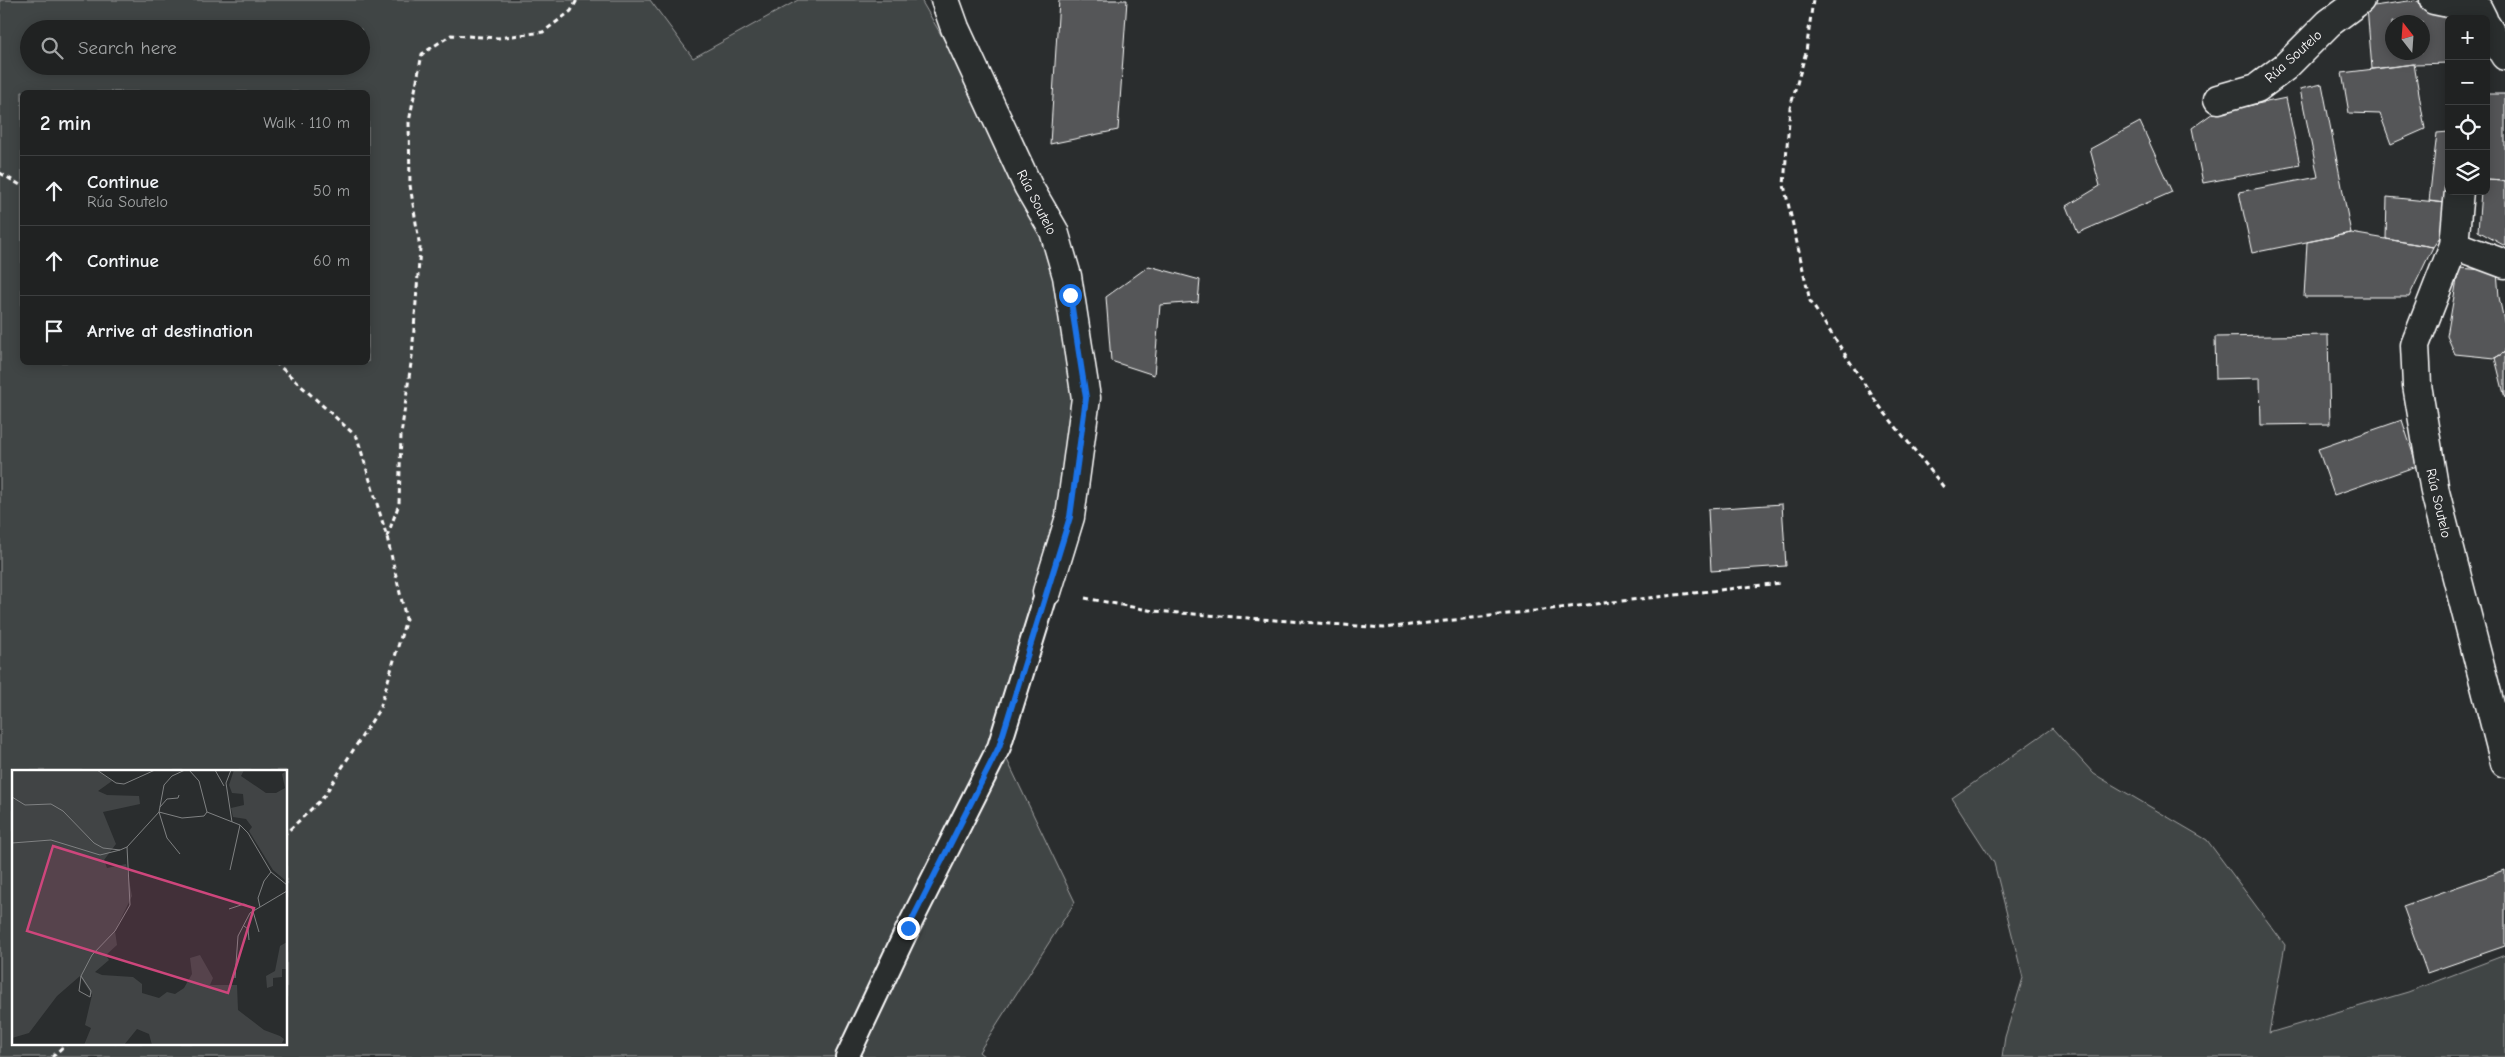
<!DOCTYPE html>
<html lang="en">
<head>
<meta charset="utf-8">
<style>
	:root { --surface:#202222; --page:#282a2a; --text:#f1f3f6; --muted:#a2a4a5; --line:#3d3f40 }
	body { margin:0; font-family:"Comic Neue",sans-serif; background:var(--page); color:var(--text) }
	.controls { position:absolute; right:15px; top:15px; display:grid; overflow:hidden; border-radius:8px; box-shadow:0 2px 12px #0003 }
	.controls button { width:45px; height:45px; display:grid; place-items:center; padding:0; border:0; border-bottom:1px solid var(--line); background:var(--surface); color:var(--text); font:25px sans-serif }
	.compass { position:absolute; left:2385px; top:15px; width:45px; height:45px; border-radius:50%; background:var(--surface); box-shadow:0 2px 12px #0003; rotate:343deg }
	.stop { position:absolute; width:15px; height:15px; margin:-11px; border:4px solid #1a73e8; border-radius:50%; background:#fff }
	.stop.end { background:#1a73e8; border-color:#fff; box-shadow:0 1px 5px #0008 }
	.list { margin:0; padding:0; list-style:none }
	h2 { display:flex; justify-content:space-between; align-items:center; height:65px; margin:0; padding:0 20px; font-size:21px }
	h2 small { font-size:16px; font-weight:400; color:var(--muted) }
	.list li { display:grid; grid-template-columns:32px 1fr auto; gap:15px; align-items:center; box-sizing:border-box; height:70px; padding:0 20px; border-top:1px solid var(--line) }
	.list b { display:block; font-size:19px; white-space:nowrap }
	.list p { margin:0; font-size:16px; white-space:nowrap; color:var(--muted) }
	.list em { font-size:16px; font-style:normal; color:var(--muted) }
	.icon { flex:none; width:28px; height:28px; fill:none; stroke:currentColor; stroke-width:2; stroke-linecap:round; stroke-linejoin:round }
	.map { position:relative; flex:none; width:2505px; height:1057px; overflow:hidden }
	.search { position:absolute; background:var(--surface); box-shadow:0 2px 12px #0003; left:20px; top:20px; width:350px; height:55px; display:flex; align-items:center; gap:12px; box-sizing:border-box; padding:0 18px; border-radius:28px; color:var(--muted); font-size:19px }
	.panel { position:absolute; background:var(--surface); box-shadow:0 2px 12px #0003; left:20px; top:90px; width:350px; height:275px; border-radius:8px }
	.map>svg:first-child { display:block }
</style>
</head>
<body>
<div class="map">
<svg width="2505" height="1057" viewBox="0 0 2505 1057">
	<rect width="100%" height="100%" fill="#2a2d2e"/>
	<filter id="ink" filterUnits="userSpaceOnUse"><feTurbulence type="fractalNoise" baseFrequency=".02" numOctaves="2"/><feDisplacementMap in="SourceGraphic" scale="10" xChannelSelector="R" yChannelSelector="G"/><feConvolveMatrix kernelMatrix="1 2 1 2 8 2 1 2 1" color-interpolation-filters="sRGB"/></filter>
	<g filter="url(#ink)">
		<path fill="#414445" stroke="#a0a2a2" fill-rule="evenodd" d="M0,0H650L693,58L798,0H921L1041,208L1086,398L1000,745L1075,902L979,1052L985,1057H0ZM29,29H361V66H29ZM22,92H368V362H22ZM14,771H286V1043H14Z
			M2052,728L2094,774L2207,840L2285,945L2269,1033L2408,992L2505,955V1057H2002L2005,1037L2023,978L1994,863L1952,798Z"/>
		<path fill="#555758" stroke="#fff" fill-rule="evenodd" d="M1059,0H1127L1118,130L1050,144Z
			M2415,0L2436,11L2465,19H2449V63L2414,64L2372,69L2367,7ZM2392,22H2422V52H2392Z
			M2414,64L2425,129L2391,144L2380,114L2349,113L2342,73Z
			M2322,84L2351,233L2252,253L2239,192L2318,177L2300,89Z
			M2486,94H2505V181L2486,180Z
			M2286,98L2300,165L2203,183L2192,128L2213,113Z
			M2140,122L2172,192L2078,233L2067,206L2100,186L2090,149Z
			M2449,132V189L2446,203L2429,201L2437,133Z
			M2486,180L2505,181V246L2478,231L2481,191H2486Z
			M2387,197L2446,203L2444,231L2433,247L2386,239Z
			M2351,233L2433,247L2409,297H2304L2307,242Z
			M1149,266L1200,280L1198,302L1160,305L1154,375L1111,361L1106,297Z
			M2459,268L2497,271L2499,297L2505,326V352L2495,358L2455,354L2447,336Z
			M2328,335L2330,424L2261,425L2260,378L2216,379L2215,337Z
			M2505,352V398L2495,358Z
			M2402,420L2417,466L2334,495L2318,449Z
			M1782,504L1786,566L1711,571L1708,509Z
			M2505,870V946L2427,973L2403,906Z"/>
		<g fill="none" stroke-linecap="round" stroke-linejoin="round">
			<defs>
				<path id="lane" d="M847,1057L908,928L999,747L1047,592"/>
				<path id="street" d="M945,0L955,28L1028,186L1054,231L1067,276L1086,398L1070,517L1047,592
					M2434,0L2478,9L2483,19
					M2486,25L2505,56
					M2218,99L2257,88L2285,67L2329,23L2360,0
					M2459,191L2454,245L2415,345L2417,385L2435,492L2505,763
					M2454,245L2505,264"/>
			</defs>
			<use href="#lane" stroke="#fff" stroke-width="26"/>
			<use href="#street" stroke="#fff" stroke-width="31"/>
			<path stroke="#fff" stroke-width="3" stroke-dasharray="5 4" stroke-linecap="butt" d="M1813,0L1806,52L1790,108L1784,185L1810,301L1877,403L1946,490
				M0,173L22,186
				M275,362L357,437L387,537L406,619L380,708L322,799L286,833
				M387,537L399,504L401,435L412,356L420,248L410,185L409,122L422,54L451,35L498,38L543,32L571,11L577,0
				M1085,598L1153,611L1384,628L1781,583
				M52,1057L67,1043"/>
			<use href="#lane" stroke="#2a2d2e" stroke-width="22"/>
			<use href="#street" stroke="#2a2d2e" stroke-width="28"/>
		</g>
	</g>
	<g fill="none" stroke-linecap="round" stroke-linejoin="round" filter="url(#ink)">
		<path stroke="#1a73e8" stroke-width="6" d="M908,928L999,747L1070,517L1086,398L1070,295"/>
	</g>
	<g text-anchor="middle" stroke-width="5" stroke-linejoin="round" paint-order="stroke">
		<g font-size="14" fill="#fff" stroke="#2a2d2e">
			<text transform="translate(2293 56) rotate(-42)" y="5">Rúa Soutelo</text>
			<text transform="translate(1037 202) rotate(63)" y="5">Rúa Soutelo</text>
			<text transform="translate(2439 503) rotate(77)" y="5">Rúa Soutelo</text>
		</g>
	</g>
	<g transform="translate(12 770)">
		<rect width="275" height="275" fill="#2a2d2e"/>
		<path d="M0,0H85L100,11L86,21L95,25L127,26L128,34L91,42L104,74L92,90L95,98L114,94L120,126L103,161L105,175L94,185L97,190L83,202L90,205L121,207L130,214V223L147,228L155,222L163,224L172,218L180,204L178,188L188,185L201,208L198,215H225L226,240L252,260L268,266L272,269L270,273L140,275L137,264L125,259L112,275H72L79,258L73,255L80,225L68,206L45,226L17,263L0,268ZM222,0H232L229,6L254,23H264L273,18L270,4L275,0L273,110L261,100L237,61L240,57L234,49L221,47L219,38L232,35L231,24L220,23L217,15ZM275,172V199H270V207L261,208V216L255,218L254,206L263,201L268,176Z" fill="#414445"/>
		<path fill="none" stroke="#7f8182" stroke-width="1" d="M85,0L104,13L112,14L143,0M177,0L187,11L195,42L228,55L236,63L259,102L275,115M203,0L212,16M219,0L214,13L220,52M0,27L13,35L39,34L51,41L82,73L91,78L108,80L115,77L147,42L152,15L160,6L173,0M148,37L155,29L166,28L167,25M147,42L170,48L192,46L195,42M147,42L155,68L168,84M0,73L39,70L88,85L108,80M218,100L228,55M248,137L246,128L252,111L259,102M217,139L232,134L240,138L247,162M232,156L236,159L237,170M69,206L79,221L78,227L67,221L69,206L80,185L103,161L118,135L115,77M223,208L226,166L238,143L275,121"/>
		<path fill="#ce467c" fill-opacity="0.15" stroke="#ce467c" stroke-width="2.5" d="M41,76L242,138L216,223L15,161Z"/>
		<rect width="275" height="275" fill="none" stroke="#fff" stroke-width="2.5"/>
	</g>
</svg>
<div class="controls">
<button>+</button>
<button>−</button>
<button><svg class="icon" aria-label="locate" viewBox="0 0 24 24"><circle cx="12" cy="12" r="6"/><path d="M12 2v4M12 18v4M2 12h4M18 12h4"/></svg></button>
<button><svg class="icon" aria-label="layers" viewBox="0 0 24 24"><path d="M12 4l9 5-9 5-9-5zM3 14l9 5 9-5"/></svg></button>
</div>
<svg class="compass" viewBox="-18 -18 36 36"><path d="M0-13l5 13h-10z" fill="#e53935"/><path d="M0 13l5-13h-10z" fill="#a2a4a5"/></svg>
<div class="stop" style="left:1070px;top:295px"></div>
<div class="stop end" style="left:908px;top:928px"></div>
<div class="search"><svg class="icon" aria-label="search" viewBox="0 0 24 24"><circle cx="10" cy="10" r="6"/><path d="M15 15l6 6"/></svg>Search here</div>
<section class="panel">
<h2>2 min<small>Walk · 110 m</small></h2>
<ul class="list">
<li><svg class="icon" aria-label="ahead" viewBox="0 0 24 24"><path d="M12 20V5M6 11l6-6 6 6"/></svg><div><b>Continue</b><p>Rúa Soutelo</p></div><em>50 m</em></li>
<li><svg class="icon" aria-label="ahead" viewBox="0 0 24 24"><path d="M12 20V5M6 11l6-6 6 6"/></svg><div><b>Continue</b></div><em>60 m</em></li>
<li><svg class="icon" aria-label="arrive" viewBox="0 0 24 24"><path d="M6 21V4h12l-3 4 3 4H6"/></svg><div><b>Arrive at destination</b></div></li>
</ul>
</section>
</div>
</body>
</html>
